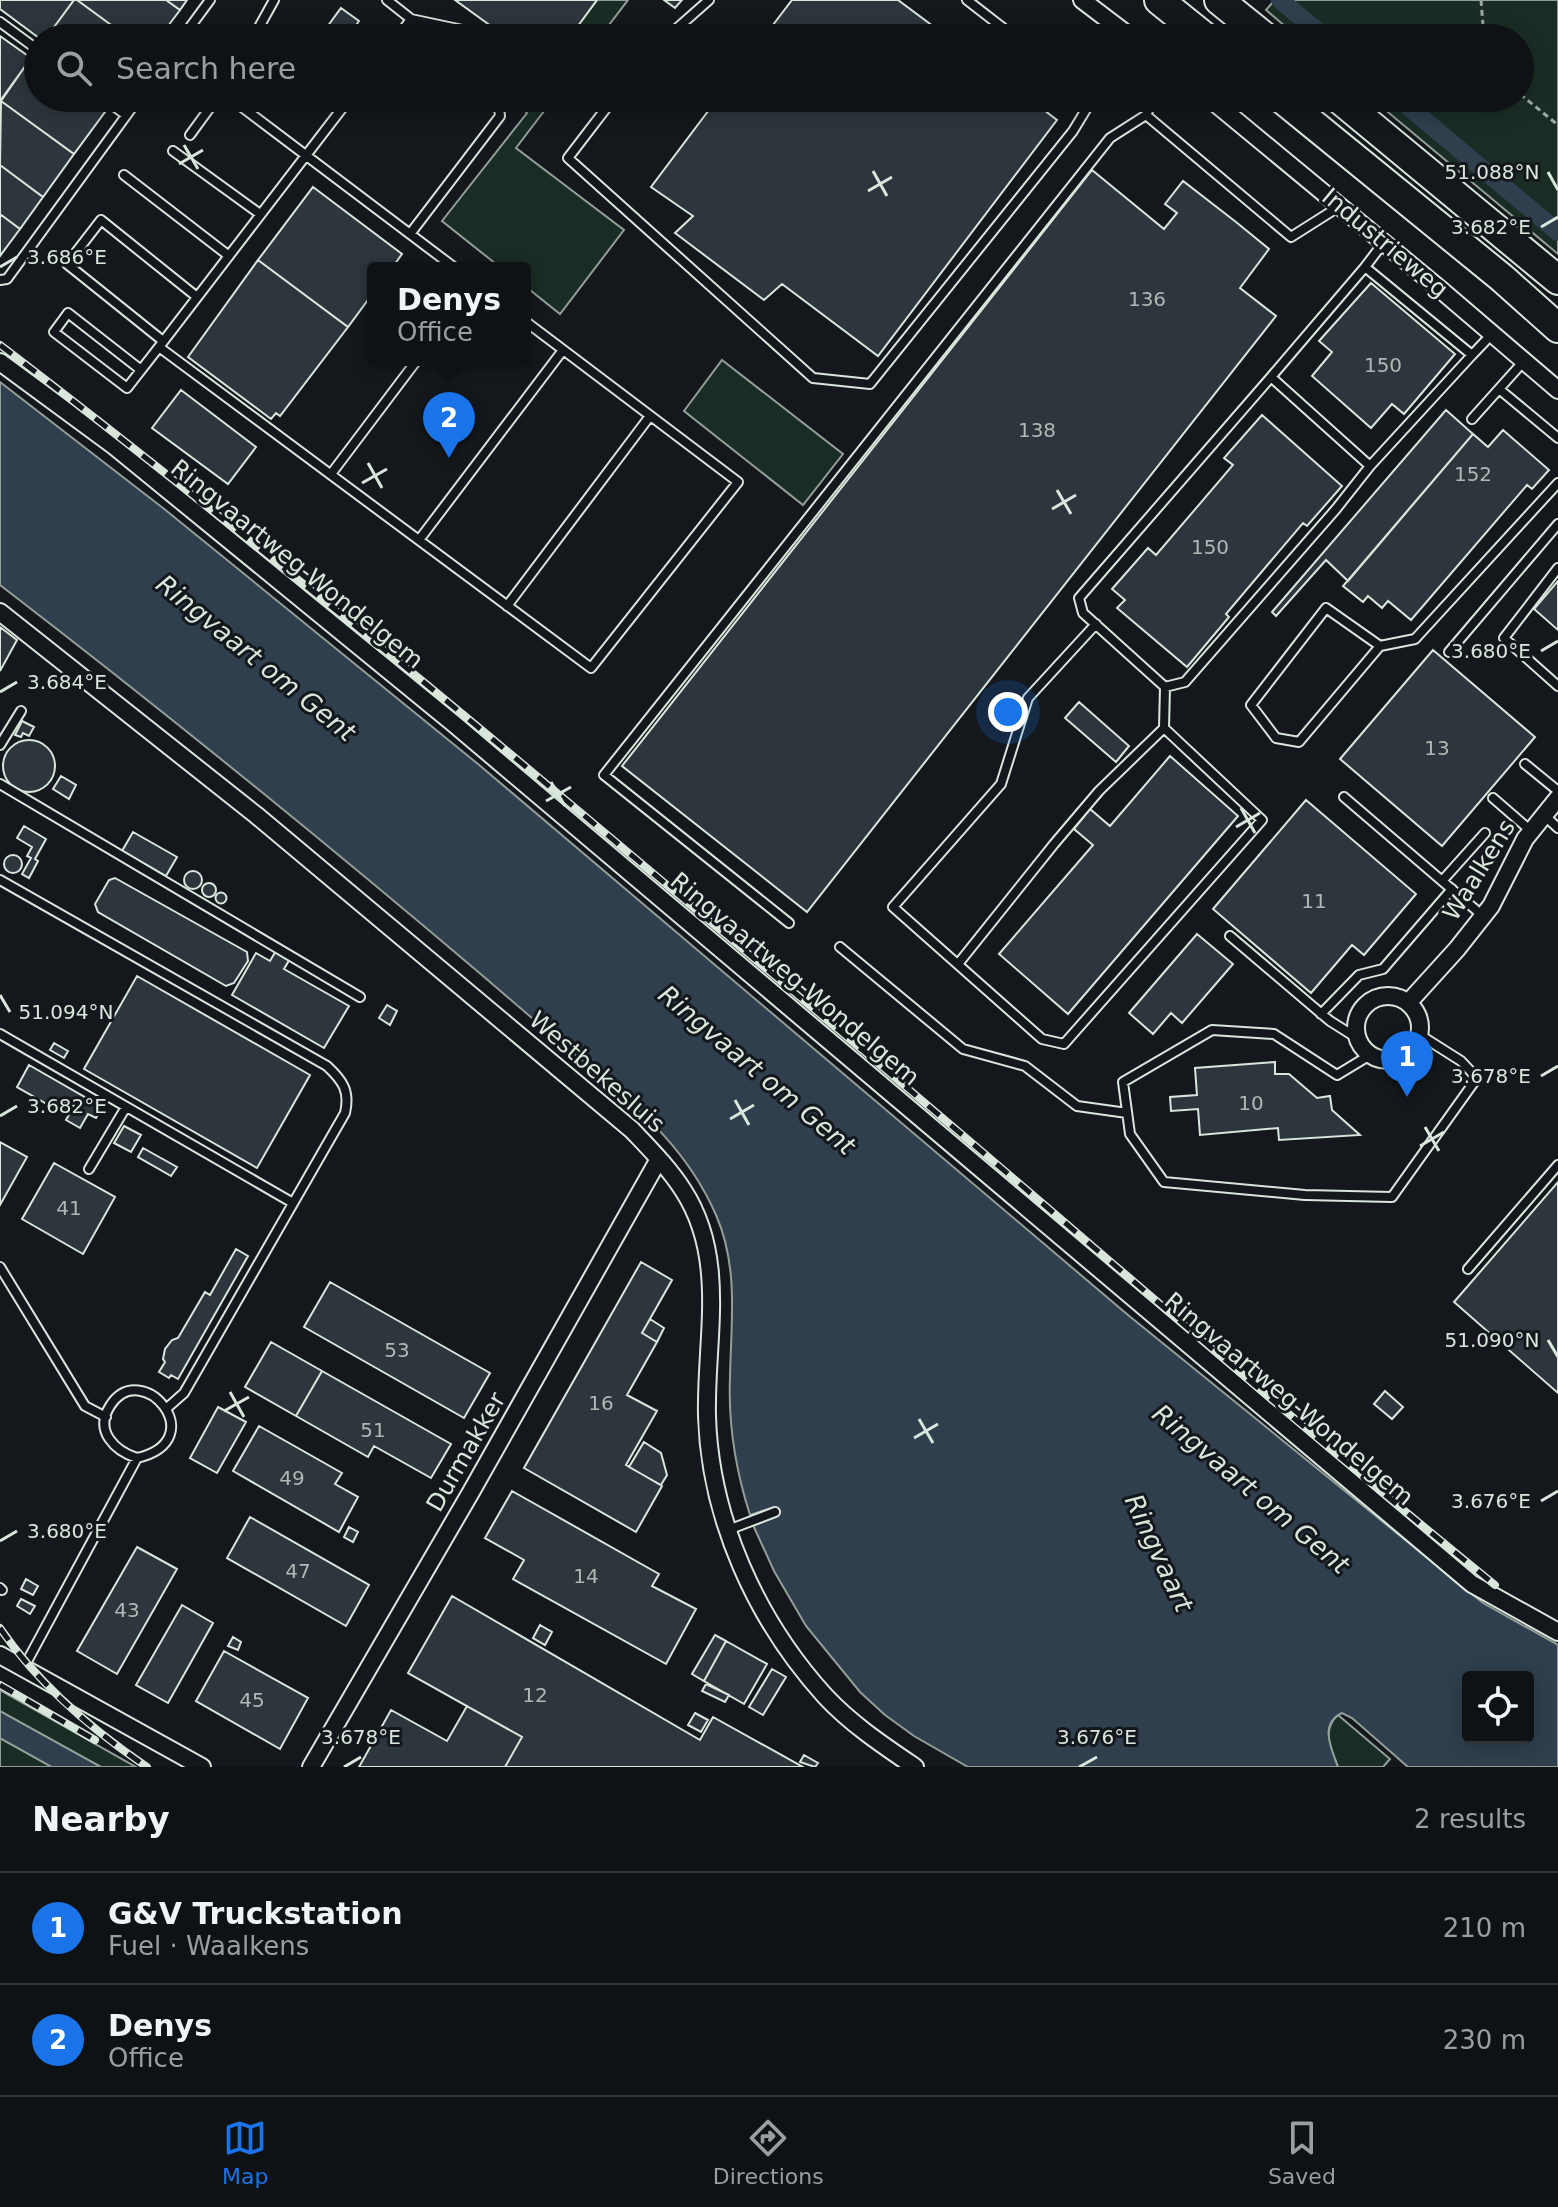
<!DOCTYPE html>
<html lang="en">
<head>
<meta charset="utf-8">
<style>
	:root { --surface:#0f1215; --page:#181b1e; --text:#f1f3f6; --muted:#9b9ea0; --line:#2f3234; --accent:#1a73e8 }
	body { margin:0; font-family:"DejaVu Sans",sans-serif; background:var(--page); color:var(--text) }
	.controls { position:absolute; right:24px; bottom:24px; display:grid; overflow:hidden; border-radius:8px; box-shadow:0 4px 20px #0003 }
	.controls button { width:72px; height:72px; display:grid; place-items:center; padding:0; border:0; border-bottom:2px solid var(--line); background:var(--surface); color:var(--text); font:40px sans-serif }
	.you { position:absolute; left:1008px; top:712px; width:28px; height:28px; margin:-20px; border:6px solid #fff; border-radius:50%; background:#1a73e8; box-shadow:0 0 0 12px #1a73e833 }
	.badge { display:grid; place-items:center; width:52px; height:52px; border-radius:50%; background:var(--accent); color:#fff; font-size:26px; font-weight:700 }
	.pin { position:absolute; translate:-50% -66px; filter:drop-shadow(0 2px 4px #0008) }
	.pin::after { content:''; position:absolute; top:42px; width:28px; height:24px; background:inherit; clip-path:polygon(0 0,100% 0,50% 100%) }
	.popup { position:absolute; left:367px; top:262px; width:164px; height:104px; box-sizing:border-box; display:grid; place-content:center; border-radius:8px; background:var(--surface); filter:drop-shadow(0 2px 6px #0005); font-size:26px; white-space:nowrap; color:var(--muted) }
	.popup b { font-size:30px; color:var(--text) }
	.popup::after { content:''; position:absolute; left:50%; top:100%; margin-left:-16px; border:16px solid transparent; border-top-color:var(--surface) }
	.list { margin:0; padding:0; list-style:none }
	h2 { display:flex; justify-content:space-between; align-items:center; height:104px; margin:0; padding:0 32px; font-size:34px }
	h2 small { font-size:26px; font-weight:400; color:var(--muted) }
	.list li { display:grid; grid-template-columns:52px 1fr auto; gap:24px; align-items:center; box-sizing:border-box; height:112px; padding:0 32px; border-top:2px solid var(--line) }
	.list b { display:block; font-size:30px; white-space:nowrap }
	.list p { margin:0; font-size:26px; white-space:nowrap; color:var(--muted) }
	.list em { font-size:26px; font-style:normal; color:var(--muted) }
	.icon { flex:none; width:44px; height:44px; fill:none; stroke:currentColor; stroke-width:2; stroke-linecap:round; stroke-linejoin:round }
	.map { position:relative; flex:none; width:1558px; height:1767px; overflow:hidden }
	.search { position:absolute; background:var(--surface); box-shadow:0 4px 20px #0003; left:24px; right:24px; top:24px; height:88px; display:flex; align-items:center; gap:20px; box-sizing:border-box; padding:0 28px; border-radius:44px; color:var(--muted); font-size:30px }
	.sheet { height:328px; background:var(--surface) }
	nav { display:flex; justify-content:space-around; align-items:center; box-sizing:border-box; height:112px; border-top:2px solid var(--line); background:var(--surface); font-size:22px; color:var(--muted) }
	nav a { display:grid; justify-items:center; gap:4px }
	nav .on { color:var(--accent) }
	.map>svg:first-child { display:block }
</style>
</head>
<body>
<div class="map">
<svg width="1558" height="1767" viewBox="0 0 1558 1767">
	<rect width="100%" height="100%" fill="#14181c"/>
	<path fill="#1a2d24" stroke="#939e99" stroke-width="2" d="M597,0H628L599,38H569Z
		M1275,0H1558V254L1371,98H1520V38H1299L1266,10Z
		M526,98H554L516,148L624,230L560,314L525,286V268H501L442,221L527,113L520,106Z
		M722,360L843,454L803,505L684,411Z
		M0,1690L136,1767H101L0,1711Z
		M1338,1715L1390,1759L1383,1767H1338C1331,1748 1321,1730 1338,1715Z
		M0,1738L52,1767H0Z"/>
	<path fill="#2f3f4d" stroke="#939e99" stroke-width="2" fill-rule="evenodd" d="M0,382L163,508L478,764L1128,1315L1483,1603L1558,1645V1767H1408L1352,1718L1342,1713C1319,1724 1331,1748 1338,1767H968L914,1736L885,1715L860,1692L806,1626L774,1571L753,1525L776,1517L774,1507L750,1515C736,1471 728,1424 730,1377C731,1321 739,1268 716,1215C687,1149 642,1112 590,1067C554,1037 519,1007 483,976C325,842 164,711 0,585ZM1468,1677H1528V1737H1468Z
		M0,1711L101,1767H52L0,1738Z"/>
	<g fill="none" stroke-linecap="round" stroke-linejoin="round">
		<path stroke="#2f3f4d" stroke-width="18" d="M1280,0L1326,38
			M1398,98L1558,232"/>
	</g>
	<path fill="#2c363c" stroke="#d8e6dc" stroke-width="2" d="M0,0H74L46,38H39L0,9Z
		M74,0H77L129,38H46Z
		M77,0H166L180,10L159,38H129Z
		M166,0H187L180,10Z
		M455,0H597L569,38H489L495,29Z
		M664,0H682L675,8Z
		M792,0H898L937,29L940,25L948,30L944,35L949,38H763Z
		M341,8L359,21L347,38H319Z
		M0,36L31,58L0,101Z
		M31,58L38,63V98H86L105,112L74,154L1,101Z
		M509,98H526L520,106Z
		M718,98H1028L1057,120L878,356L782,284L764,300L675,233L693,216L651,187Z
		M1,101L74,154L43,197L0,165Z
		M0,165L43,197L20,229L0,214Z
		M1092,170L1164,229L1177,213L1165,204L1183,181L1236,222L1269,249L1240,288L1276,316L807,912L622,766Z
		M313,187L402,254L392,268H373V293L348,327L258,260Z
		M0,214L20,229L0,256Z
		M258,260L348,327L280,416L276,413L271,419L188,357Z
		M1371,283L1455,354L1404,414L1392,404L1371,428L1312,376L1332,352L1319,341Z
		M181,390L256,447L228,484L152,428Z
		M1446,410L1473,434L1348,581L1326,560L1276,616L1272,612Z
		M1262,415L1342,486L1307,526L1303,523L1226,614L1229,617L1187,667L1117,608L1125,600L1112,589L1148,548L1156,555L1233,465L1224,458Z
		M1503,430L1549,470L1532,489L1527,485L1411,620L1388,601L1382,608L1368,596L1363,602L1343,586L1473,434L1488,447Z
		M1558,581V630L1534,609Z
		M0,627L17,640L0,671Z
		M1433,650L1535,737L1442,846L1340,759Z
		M1079,702L1129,746L1116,762L1065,718Z
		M22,721L34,727L29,736L23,733L21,737L15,735Z
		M3 766a26 26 0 1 1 52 0a26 26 0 1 1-52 0Z
		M1170,756L1238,816L1068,1014L999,954L1093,845L1074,829L1090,809L1110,826Z
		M61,776L76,785L69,799L53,789Z
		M1306,800L1416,894L1364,955L1352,945L1311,993L1213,909Z
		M24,826L46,839L35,859L38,861L29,878L22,874L31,858L27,856L32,847L17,838Z
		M133,832L177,857L166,876L122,851Z
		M4 864a9 9 0 1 1 18 0a9 9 0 1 1-18 0Z
		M184 880a9 9 0 1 1 18 0a9 9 0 1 1-18 0Z
		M115,878L247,952L248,961L234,983L226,986L98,912L95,904L109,880Z
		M202 890a7 7 0 1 1 14 0a7 7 0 1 1-14 0Z
		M215.5 898a5.5 5.5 0 1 1 11 0a5.5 5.5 0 1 1-11 0Z
		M1197,934L1233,964L1182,1023L1171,1013L1153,1034L1129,1013Z
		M277,949L291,957L284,969L349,1006L324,1048L232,995L256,953L270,961Z
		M137,976L310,1075L257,1168L84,1069Z
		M387,1005L397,1011L390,1025L379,1018Z
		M54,1043L68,1051L64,1058L50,1050Z
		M1275,1062V1074H1289L1317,1098L1330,1096L1332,1110L1360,1135L1279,1140L1278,1128L1200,1135L1198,1109L1171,1111L1170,1097L1197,1095L1195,1068Z
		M29,1065L102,1107L96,1118L88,1114L80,1128L66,1120L74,1106L65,1101L59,1111L17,1087Z
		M124,1126L141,1135L131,1152L114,1143Z
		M0,1142L27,1157L0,1205Z
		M143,1148L177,1167L171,1176L138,1157Z
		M54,1163L115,1197L83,1254L22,1219Z
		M1558,1182V1393L1454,1302Z
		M236,1249L248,1256L178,1379L171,1375L169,1378L159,1372L165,1362L163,1359L165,1349L172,1340L178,1338L205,1292L210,1295Z
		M641,1262L672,1280L642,1333L657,1342L627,1395L657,1411L626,1465L662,1486L636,1532L524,1468Z
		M330,1282L490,1373L464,1418L304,1327Z
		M650,1319L664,1328L657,1342L642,1333Z
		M271,1342L322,1371L296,1416L245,1387Z
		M322,1371L451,1444L431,1478L374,1446L368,1457L296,1416Z
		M1385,1391L1403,1407L1392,1419L1374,1404Z
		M218,1407L246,1422L217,1473L190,1458Z
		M259,1426L342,1473L335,1484L358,1497L339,1532L233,1471Z
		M644,1442L661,1453L667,1475L661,1485L629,1467Z
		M512,1491L659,1574L652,1586L696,1609L666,1664L513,1579L524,1560L485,1538Z
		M250,1517L369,1585L346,1626L227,1558Z
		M349,1527L358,1532L353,1542L344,1537Z
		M137,1547L177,1569L117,1674L77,1651Z
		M26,1579L38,1586L33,1595L21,1589Z
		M452,1596L700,1740L713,1717L803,1767H505L522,1737L408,1673Z
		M21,1599L35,1606L30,1614L17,1606Z
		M182,1605L213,1623L168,1703L136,1685Z
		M540,1625L552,1632L545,1645L533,1638Z
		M715,1635L726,1641L704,1681L692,1674Z
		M233,1637L241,1642L238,1650L228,1646Z
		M726,1641L767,1664L744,1704L704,1681Z
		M224,1651L308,1698L280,1749L196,1701Z
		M772,1669L786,1677L763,1715L749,1707Z
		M706,1684L729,1695L725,1702L702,1691Z
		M467,1706L522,1737L505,1767H359L391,1710L447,1741Z
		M695,1713L708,1720L701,1732L688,1725Z
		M804,1755L818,1763L815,1767L800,1762Z"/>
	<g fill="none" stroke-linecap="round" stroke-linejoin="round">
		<defs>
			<path id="lane" d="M387,0L411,19L397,38
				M967,0L1016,38
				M411,19L477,33
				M0,22L38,50
				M182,38L210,0
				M253,38L274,0
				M666,38L709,0
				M103,98L126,115
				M230,98L455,268
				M350,98L159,347L591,668L738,482L525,321
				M614,98L568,158L813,378L870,384L1073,131L1093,98
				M1154,98L1146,115L1291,237L1340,206
				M190,135L217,98
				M173,151L260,214
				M124,175L229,256
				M410,234L500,116L499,108L485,98
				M1384,242L1365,267L1472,355L1492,334
				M1365,267L1271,377L1370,466L1472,355
				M0,280L7,279L139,98
				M163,341L67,264L101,220L197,297
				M141,370L68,313L54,332L127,388L159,347
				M1271,377L1079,598L1083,613L1165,687L1185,682L1336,509L1370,466
				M1499,389L1558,438
				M1472,419L1524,361
				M331,474L417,360
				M419,540L563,350
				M1558,568L1504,638L1558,686
				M507,606L650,416
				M1096,624L1028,698L1001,784L893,907L1042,1039L1064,1044L1262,820L1164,728L1165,687
				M1380,646L1326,608L1251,705L1276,738L1299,742L1380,646L1415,639L1558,483
				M1449,652L1558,524
				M0,745L21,711
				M1525,764L1558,791
				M0,784L360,997
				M1344,797L1483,916
				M1493,798L1531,831
				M1545,816L1558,828
				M0,880L327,1066C343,1081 350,1091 345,1113L184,1393L167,1408
				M1442,881L1485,833
				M789,923L604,775L1110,138L1146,115
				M1230,936L1330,1021L1357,1038
				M840,947L963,1049L1025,1066L1077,1106L1127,1113
				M958,964L1054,844L1099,791L1164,728
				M1321,1014L1359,975L1383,969L1452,889
				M0,1034L293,1203
				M1370,1055L1337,1075L1274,1034L1212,1030L1123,1082L1130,1134L1164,1182L1305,1195L1392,1197L1477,1078L1461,1061L1420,1035
				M89,1169L126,1107
				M0,1267L85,1406L106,1417
				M1468,1269L1558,1165
				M728,1530L775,1512
				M0,1588L2,1590
				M24,1667L137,1458C214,1440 141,1356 110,1406C94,1431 115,1451 137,1458"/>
			<path id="street" d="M1082,0L1132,38
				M1209,98L1441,290L1558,390
				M0,362L114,446L453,723L1472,1584L1558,1632
				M0,612L256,815L632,1130C650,1149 669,1168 683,1190C728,1259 705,1340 707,1416C710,1518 756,1620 825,1696C851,1724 884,1746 915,1767
				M1356 1028a32 32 0 1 1 64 0a32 32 0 1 1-64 0Z
				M1408,1003L1457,949L1491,906L1525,839L1558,798
				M0,1655L202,1767
				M311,1767L471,1492L659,1159"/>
			<path id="highway" d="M1159,0L1206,38
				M1219,0L1266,38
				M1281,98L1502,278L1558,328
				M1338,98L1558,280"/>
		</defs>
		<use href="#lane" stroke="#d8e6dc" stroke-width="12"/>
		<use href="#street" stroke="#d8e6dc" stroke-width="20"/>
		<use href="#highway" stroke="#d8e6dc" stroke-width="32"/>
		<path stroke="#9da8a2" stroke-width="3" stroke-dasharray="6 4" stroke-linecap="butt" d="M1481,0L1484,38
			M1520,94L1558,125"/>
		<use href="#lane" stroke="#14181c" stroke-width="8"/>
		<use href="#street" stroke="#14181c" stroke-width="16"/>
		<use href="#highway" stroke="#14181c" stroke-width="28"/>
		<defs>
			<path id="rail" d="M0,345C311,582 608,835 906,1087C1102,1253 1295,1423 1495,1585
				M0,1628C38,1684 91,1729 147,1767
				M0,1685L95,1740"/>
		</defs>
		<use href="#rail" stroke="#d8e6dc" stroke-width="8"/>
		<use href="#rail" stroke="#14181c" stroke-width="5" stroke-dasharray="15" stroke-linecap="butt"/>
	</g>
	<path fill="none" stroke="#d8e6dc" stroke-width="3" d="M184,145L198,169M179,164L203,150M873,171L887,196M1548,172L1558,190M868,191L892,177M1541,227L1558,217M0,267L17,257M368,463L382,488M362,483L387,469M1057,490L1071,514M1052,509L1076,495M1541,651L1558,641M0,692L17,682M551,782L565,806M546,801L571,787M1241,808L1255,833M1236,827L1260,813M0,995L10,1012M1541,1076L1558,1066M735,1100L749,1125M0,1116L17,1106M730,1119L754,1105M1425,1127L1439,1151M1420,1146L1444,1132M1548,1340L1558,1357M230,1392L244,1417M224,1411L249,1397M919,1419L933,1443M914,1438L938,1424M1541,1501L1558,1491M0,1541L17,1531M344,1767L361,1757M1079,1767L1097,1757"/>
	<g text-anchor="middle" stroke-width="6" stroke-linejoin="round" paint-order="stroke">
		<g font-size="20" fill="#adbab4">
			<text x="1147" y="306">136</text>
			<text x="1383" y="372">150</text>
			<text x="1037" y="437">138</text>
			<text x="1473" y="481">152</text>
			<text x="1210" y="554">150</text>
			<text x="1437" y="755">13</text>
			<text x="1314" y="908">11</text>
			<text x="1251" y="1110">10</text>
			<text x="69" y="1215">41</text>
			<text x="397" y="1357">53</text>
			<text x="601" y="1410">16</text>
			<text x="373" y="1437">51</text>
			<text x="292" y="1485">49</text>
			<text x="298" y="1578">47</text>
			<text x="586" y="1583">14</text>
			<text x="127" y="1617">43</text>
			<text x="535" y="1702">12</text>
			<text x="252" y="1707">45</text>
		</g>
		<g font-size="24" fill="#d8e6dc" stroke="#14181c">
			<text transform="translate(1385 243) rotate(40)" y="8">Industrieweg</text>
			<text transform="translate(297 564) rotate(39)" y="8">Ringvaartweg-Wondelgem</text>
			<text transform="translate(1479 870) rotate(-58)" y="8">Waalkens</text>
			<text transform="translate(795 979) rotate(40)" y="8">Ringvaartweg-Wondelgem</text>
			<text transform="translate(597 1072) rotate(41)" y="8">Westbekesluis</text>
			<text transform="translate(1289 1399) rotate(40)" y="8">Ringvaartweg-Wondelgem</text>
			<text transform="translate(466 1452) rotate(-60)" y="8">Durmakker</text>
		</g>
		<g font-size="26" font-style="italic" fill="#d8e6dc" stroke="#14181c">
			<text transform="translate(256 658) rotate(39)" y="9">Ringvaart om Gent</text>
			<text transform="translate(757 1070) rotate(40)" y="9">Ringvaart om Gent</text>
			<text transform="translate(1251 1489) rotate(40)" y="9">Ringvaart om Gent</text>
			<text transform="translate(1159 1553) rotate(65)" y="9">Ringvaart</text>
		</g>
	</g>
	<g font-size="20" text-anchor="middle" fill="#d8e6dc" stroke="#14181c" stroke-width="6" stroke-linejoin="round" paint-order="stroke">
		<text x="1492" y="179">51.088°N</text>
		<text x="1491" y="234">3.682°E</text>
		<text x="67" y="264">3.686°E</text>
		<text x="1491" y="658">3.680°E</text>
		<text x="67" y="689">3.684°E</text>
		<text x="66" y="1019">51.094°N</text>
		<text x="1491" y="1083">3.678°E</text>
		<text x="67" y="1113">3.682°E</text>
		<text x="1492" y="1347">51.090°N</text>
		<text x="1491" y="1508">3.676°E</text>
		<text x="67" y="1538">3.680°E</text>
		<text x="361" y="1744">3.678°E</text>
		<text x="1097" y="1744">3.676°E</text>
	</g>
</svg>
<div class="controls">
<button><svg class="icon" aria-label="locate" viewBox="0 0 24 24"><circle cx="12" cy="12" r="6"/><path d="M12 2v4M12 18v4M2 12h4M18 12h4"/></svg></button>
</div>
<div class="you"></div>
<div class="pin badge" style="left:1407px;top:1097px">1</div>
<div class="pin badge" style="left:449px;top:458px">2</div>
<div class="popup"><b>Denys</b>Office</div>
<div class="search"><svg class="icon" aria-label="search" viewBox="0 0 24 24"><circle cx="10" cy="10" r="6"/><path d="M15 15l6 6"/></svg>Search here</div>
</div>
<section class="sheet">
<h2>Nearby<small>2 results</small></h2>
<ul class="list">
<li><span class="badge">1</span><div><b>G&amp;V Truckstation</b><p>Fuel · Waalkens</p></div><em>210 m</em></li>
<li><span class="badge">2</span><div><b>Denys</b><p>Office</p></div><em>230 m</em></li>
</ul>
</section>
<nav>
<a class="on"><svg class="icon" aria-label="map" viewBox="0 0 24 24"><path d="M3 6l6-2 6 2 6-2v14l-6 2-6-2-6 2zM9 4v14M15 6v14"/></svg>Map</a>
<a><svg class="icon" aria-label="directions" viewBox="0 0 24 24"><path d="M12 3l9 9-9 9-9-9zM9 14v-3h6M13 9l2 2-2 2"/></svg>Directions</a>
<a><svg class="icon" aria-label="saved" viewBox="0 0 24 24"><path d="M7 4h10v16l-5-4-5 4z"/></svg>Saved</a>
</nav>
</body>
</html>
